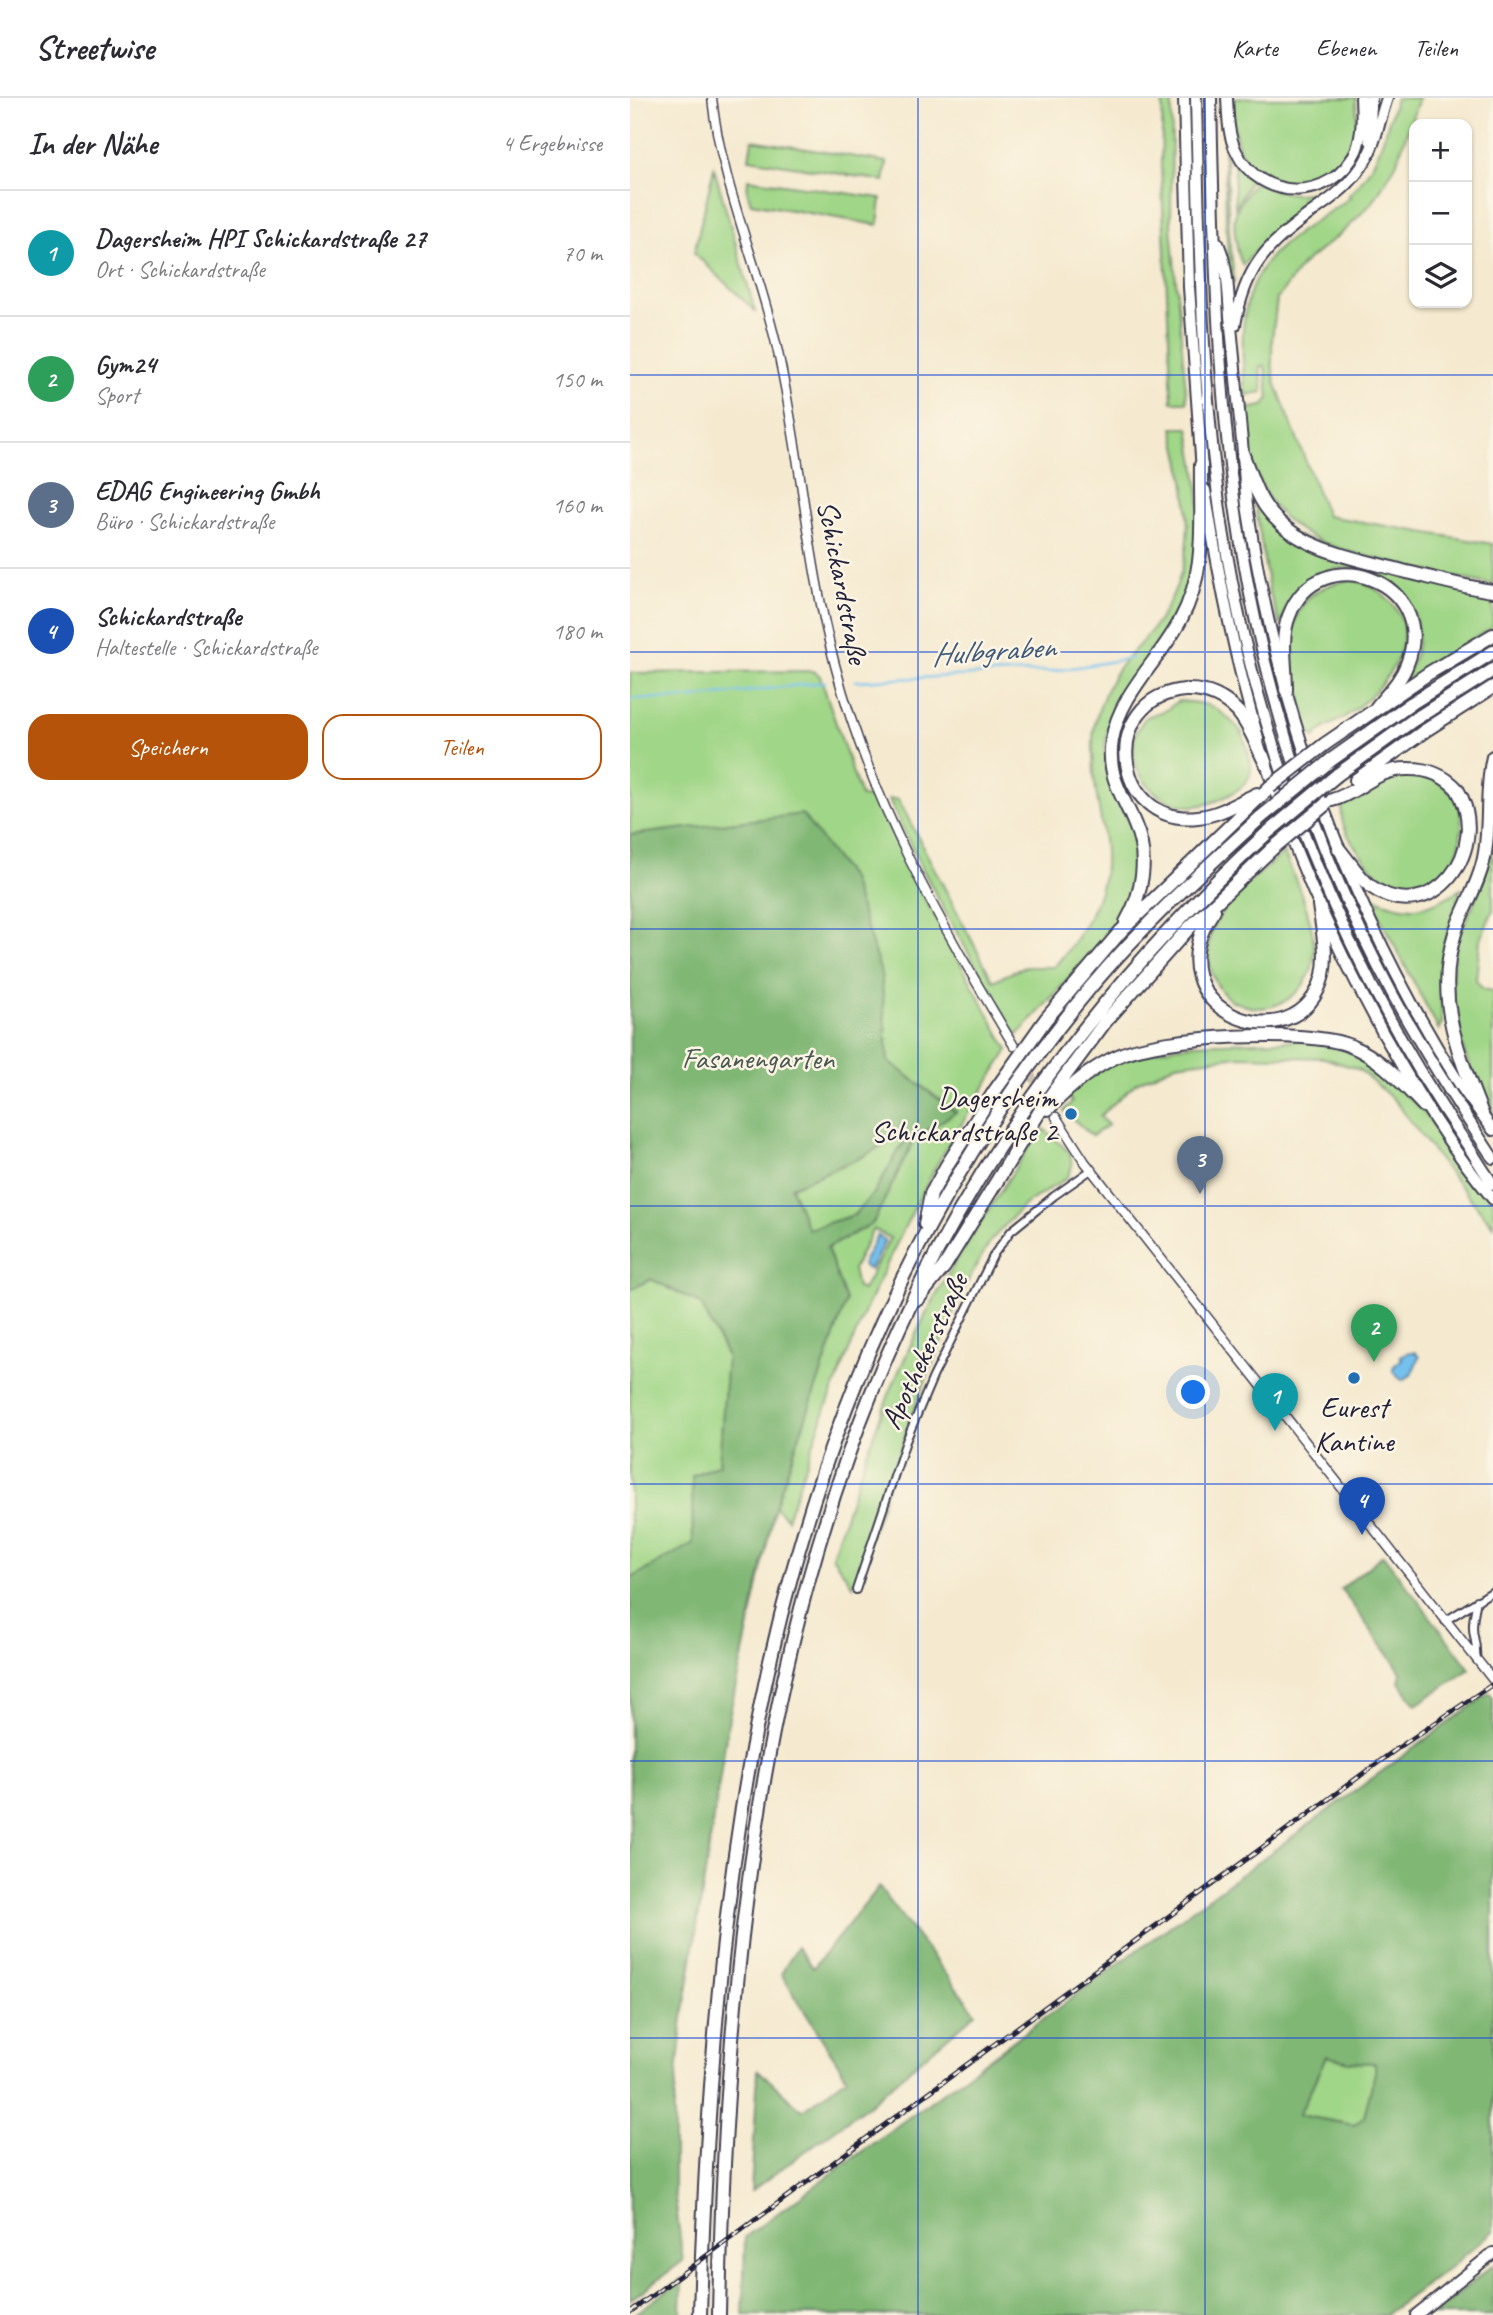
<!DOCTYPE html>
<html lang="de">
<head>
<meta charset="utf-8">
<style>
	:root { --surface:#fff; --page:#f2f2f3; --text:#2b2b33; --muted:#7c7c81; --line:#e1e1e2; --accent:#b45309 }
	body { margin:0; font-family:Caveat,sans-serif; background:var(--page); color:var(--text) }
	.controls { position:absolute; right:21px; top:21px; display:grid; overflow:hidden; border-radius:14px; box-shadow:0 2px 5px #0004 }
	.controls button { width:63px; height:63px; display:grid; place-items:center; padding:0; border:0; border-bottom:2px solid var(--line); background:var(--surface); color:var(--text); font:35px sans-serif }
	.you { position:absolute; left:564px; top:1295px; width:24px; height:24px; margin:-18px; border:5px solid #fff; border-radius:50%; background:#1a73e8; box-shadow:0 0 0 10px #1a73e833 }
	.badge { display:grid; place-items:center; width:46px; height:46px; border-radius:50%; background:var(--accent); color:#fff; font-size:23px; font-weight:700 }
	.pin { position:absolute; translate:-50% -58px; filter:drop-shadow(0 2px 4px #0008) }
	.pin::after { content:''; position:absolute; top:37px; width:24px; height:21px; background:inherit; clip-path:polygon(0 0,100% 0,50% 100%) }
	.list { margin:0; padding:0; list-style:none }
	h2 { display:flex; justify-content:space-between; align-items:center; height:91px; margin:0; padding:0 28px; font-size:30px }
	h2 small { font-size:23px; font-weight:400; color:var(--muted) }
	.list li { display:grid; grid-template-columns:46px 1fr auto; gap:21px; align-items:center; box-sizing:border-box; height:126px; padding:0 28px; border-top:2px solid var(--line) }
	.list b { display:block; font-size:26px; white-space:nowrap }
	.list p { margin:0; font-size:23px; white-space:nowrap; color:var(--muted) }
	.list em { font-size:23px; font-style:normal; color:var(--muted) }
	.actions { display:flex; gap:14px; padding:21px 28px }
	.actions a { flex:1; padding:16px 0; border:2px solid var(--accent); border-radius:21px; text-align:center; font-size:24px; color:var(--accent) }
	.actions .main { background:var(--accent); color:#fff }
	.icon { flex:none; width:38px; height:38px; fill:none; stroke:currentColor; stroke-width:2; stroke-linecap:round; stroke-linejoin:round }
	.map { position:relative; flex:none; width:863px; height:2217px; overflow:hidden }
	header { display:flex; align-items:center; gap:42px; box-sizing:border-box; height:98px; padding:0 35px; background:var(--surface); border-bottom:2px solid var(--line) }
	header strong { font-size:33px }
	nav { display:flex; gap:38px; margin-inline-start:auto; font-size:24px }
	main { display:flex }
	aside { flex:1; background:var(--surface) }
	.map>svg:first-child { display:block }
</style>
</head>
<body>
<header>
<strong>Streetwise</strong>
<nav><a>Karte</a><a>Ebenen</a><a>Teilen</a></nav>
</header>
<main>
<aside>
<h2>In der Nähe<small>4 Ergebnisse</small></h2>
<ul class="list">
<li><span class="badge" style="background:#0f9aa8">1</span><div><b>Dagersheim HPI Schickardstraße 27</b><p>Ort · Schickardstraße</p></div><em>70 m</em></li>
<li><span class="badge" style="background:#2e9e5b">2</span><div><b>Gym24</b><p>Sport</p></div><em>150 m</em></li>
<li><span class="badge" style="background:#5c6f8a">3</span><div><b>EDAG Engineering Gmbh</b><p>Büro · Schickardstraße</p></div><em>160 m</em></li>
<li><span class="badge" style="background:#1a4fb4">4</span><div><b>Schickardstraße</b><p>Haltestelle · Schickardstraße</p></div><em>180 m</em></li>
</ul>
<div class="actions"><a class="main">Speichern</a><a>Teilen</a></div>
</aside>
<div class="map">
<svg width="863" height="2217" viewBox="0 0 863 2217">
	<rect width="100%" height="100%" fill="#fcf5e5"/>
	<filter id="ink" filterUnits="userSpaceOnUse"><feTurbulence type="fractalNoise" baseFrequency=".0143" numOctaves="2"/><feDisplacementMap in="SourceGraphic" scale="14" xChannelSelector="R" yChannelSelector="G"/><feConvolveMatrix kernelMatrix="1 2 1 2 8 2 1 2 1" color-interpolation-filters="sRGB"/></filter>
	<filter id="wash" filterUnits="userSpaceOnUse"><feTurbulence type="fractalNoise" baseFrequency=".00686" numOctaves="4" result="noise"/><feDisplacementMap in="SourceGraphic" scale="28" xChannelSelector="R" yChannelSelector="G"/><feGaussianBlur stdDeviation="1.57" result="paint"/><feColorMatrix in="noise" values="0 0 0 0 0 0 0 0 0 0 0 0 0 0 0 0 0 1.4 0 .05"/><feComposite in="paint" operator="in"/></filter>
	<g filter="url(#wash)">
		<rect width="100%" height="100%" fill="#f5ead0"/>
		<path fill="#a0d687" stroke="#617c61" stroke-width="2" fill-rule="evenodd" d="M533,0H542L541,129L557,304H542L531,67Z
			M601,0H726C726,14 729,30 724,44C710,87 656,102 623,71C604,55 603,23 601,0Z
			M766,0H789L766,66L743,104L715,132L673,166L647,201L642,241V264L645,284L697,418L863,446V487C830,481 797,473 764,465C705,450 652,441 627,378C619,358 614,332 616,311L633,308L639,300L635,267L630,269L633,294L615,297C611,241 606,186 654,146C675,128 699,115 721,99L719,97C751,64 752,42 766,0Z
			M122,42L257,64L254,83L119,61Z
			M594,50H596L599,132L604,184H600L596,127Z
			M604,62L621,81L605,110L604,63Z
			M84,70L125,213L64,155Z
			M118,81L251,100L248,127L121,105L117,93Z
			M625,83C644,94 664,100 686,93C693,91 701,86 707,85L642,136L613,167C607,158 603,129 605,118C606,107 619,93 625,83Z
			M543,330H559C564,361 571,394 570,425C570,434 568,443 566,451C560,484 557,502 539,531C518,565 485,593 477,635C470,669 482,691 497,720C520,763 506,801 478,837L387,938C341,860 295,783 259,701H268L363,883L394,869H424C450,840 478,796 475,755C474,729 466,703 464,676C463,657 461,637 467,618C471,603 480,582 489,570C499,557 511,546 521,533C571,468 561,404 543,330Z
			M624,400L657,435L863,498V529L770,586C831,504 717,427 664,498C657,507 654,517 650,527L639,493Z
			M721,482C739,484 756,496 766,511C792,549 745,599 715,619C704,626 692,629 684,640L679,634C665,577 634,494 721,482Z
			M184,573L190,578L231,699L245,700L293,797L378,952L311,1059L272,1134L235,1213L194,1315L157,1421L145,1409L216,1203L197,1150L243,1125L285,1040L326,1014L258,963L251,875L221,781L172,717L0,737V575ZM243,1131L260,1140L233,1192L227,1190L223,1171Z
			M548,603C572,605 583,605 601,623C607,629 612,632 614,640C616,649 622,662 621,671C620,693 580,708 561,708C527,708 495,672 505,638C507,631 512,625 516,619L536,612Z
			M780,676C816,680 836,700 831,737C830,747 828,759 821,767C799,792 757,791 737,765C726,750 706,726 713,707C720,691 764,678 780,676Z
			M863,685V812L850,842L846,882L853,891L863,893V1015C833,963 813,909 826,847C831,828 844,811 848,792C855,756 858,720 863,685Z
			M654,755C667,786 685,822 684,856C683,891 647,919 613,907C609,905 602,904 599,901C579,884 573,850 584,827C599,797 629,776 654,755Z
			M831,791L815,843L810,869L812,924L809,932L740,801L742,799C780,817 797,812 831,791Z
			M683,942L738,960L793,1013L819,1050L863,1104V1128L821,1077L764,1002L730,972L694,960L609,958L546,966L506,985L470,1018L478,1027L462,1038L434,1013L442,1004L437,997L452,982L495,958L561,946Z
			M414,1031L440,1055L442,1068L437,1080L394,1107L361,1142L332,1193L287,1304L223,1488L202,1458C225,1389 247,1319 278,1253C312,1178 360,1111 404,1041Z
			M270,1037L274,1043L244,1095L224,1117L178,1132L161,1089L232,1059Z
			M21,1181L71,1206L97,1259L89,1366L62,1378L63,1446L0,1481V1192Z
			M696,1957L719,1964L745,1965V1975L734,2019L724,2027L669,2017Z"/>
		<path fill="#80b774" stroke="#516c58" stroke-width="2" fill-rule="evenodd" d="M172,716L221,781L251,875L258,963L326,1014L285,1040L243,1125L197,1150L216,1203L145,1409L99,1619L52,1927L44,2007V2092L53,2163L0,2202V1481L63,1445L62,1378L89,1366L97,1259L71,1206L21,1181L0,1192V737ZM270,1037L274,1044L244,1095L224,1117L178,1131L161,1089L232,1059Z
			M753,1457L840,1571L786,1607L769,1584L771,1574L711,1491Z
			M859,1595L863,1600V2133L822,2168L755,2217H113L115,2139ZM696,1958L719,1964L745,1965V1975L734,2019L724,2027L669,2017Z
			M249,1789L346,1915L237,2008L121,2093L128,1972L172,2012L217,1980L151,1876L167,1849L183,1870Z
			M863,2167V2217H803Z
			M52,2181L51,2217H4Z"/>
		<path fill="#74c1ee" stroke="#4b7294" stroke-width="2" d="M247,1137L255,1142L240,1172L232,1167Z
			M780,1254H785L789,1259L781,1277L772,1282L763,1273L764,1268L772,1261L770,1258Z"/>
		<g fill="none" stroke-linecap="round" stroke-linejoin="round">
			<path stroke="#74c1ee" stroke-width="2.5" d="M226,583L423,573L503,560
				M0,601L62,600L195,584"/>
		</g>
	</g>
	<g filter="url(#ink)">
		<g fill="none" stroke-linecap="round" stroke-linejoin="round">
			<path stroke="#cbc2b2" stroke-width="8" stroke-dasharray="8 4" stroke-linecap="butt" d="M388,956L410,992"/>
			<defs>
				<path id="minor" d="M226,1492L276,1343L303,1279L364,1156L381,1133L424,1098L461,1072
					M815,1523L863,1493
					M846,1561C847,1552 846,1547 844,1538C841,1526 845,1513 847,1502"/>
				<path id="tertiary" d="M82,0C91,86 128,166 147,250C171,355 177,463 205,567C242,708 310,824 384,948
					M426,1019L455,1064L863,1582"/>
				<path id="primary" d="M786,2217L863,2155"/>
				<path id="trunk" d="M554,0L559,189L572,373
					M566,0C569,142 571,285 592,426C626,648 710,862 838,1048C846,1060 854,1074 863,1086
					M581,0C584,149 587,300 611,447C637,604 688,758 763,897C793,953 828,1007 863,1060
					M597,0C598,18 598,37 606,53C630,104 702,105 726,53C733,36 732,18 731,0
					M740,42L741,0
					M588,145C598,168 598,193 600,218C604,263 609,309 613,355C614,372 615,390 617,407C647,611 718,811 829,985C839,1001 852,1016 863,1032
					M605,227C615,169 636,148 682,114C698,103 715,91 727,75C745,53 748,26 757,0
					M575,392C588,476 604,558 628,640
					M634,658C662,755 705,848 754,937C787,995 820,1050 863,1101"/>
				<path id="motorway" d="M613,357C621,379 628,403 645,420C677,454 729,461 773,473C803,480 833,489 863,493
					M656,592C656,568 650,541 659,518C689,438 810,484 777,566C771,583 757,596 746,610
					M695,646L799,575L863,537
					M701,662L782,605L863,554
					M707,677L782,623L863,572
					M726,682L796,632L863,589
					M627,696C607,705 590,717 568,719C481,729 469,599 555,592C576,591 594,599 608,614C621,629 627,649 636,666
					M702,702C730,695 744,670 780,671C798,671 815,678 827,691C863,749 803,833 740,788C728,778 719,763 709,751
					M584,812C515,913 669,971 693,877C698,855 692,830 689,807
					M496,824C513,795 519,759 505,727C493,697 476,678 482,642C490,595 529,563 550,523C578,471 570,423 571,367
					M418,1011C439,989 462,969 490,957C534,938 677,930 721,948C751,960 772,985 794,1008
					M852,1016C829,956 804,901 825,835C833,809 849,787 854,760C861,727 855,692 863,659
					M295,1126L301,1096L317,1067L364,994L416,921L491,833L640,689
					M288,1201L314,1169L415,1005L475,924L558,831L642,751
					M70,2217C84,1736 142,1274 460,890C512,828 571,774 630,720
					M89,2217C96,1855 135,1476 308,1152C391,996 507,855 636,736"/>
			</defs>
			<use href="#minor" stroke="#424051" stroke-width="10"/>
			<use href="#tertiary" stroke="#424051" stroke-width="11"/>
			<use href="#primary" stroke="#424051" stroke-width="14"/>
			<use href="#trunk" stroke="#424051" stroke-width="14"/>
			<use href="#motorway" stroke="#424051" stroke-width="16"/>
			<use href="#minor" stroke="#fff" stroke-width="6"/>
			<use href="#tertiary" stroke="#fff" stroke-width="8"/>
			<use href="#primary" stroke="#fff" stroke-width="10"/>
			<use href="#trunk" stroke="#fff" stroke-width="10"/>
			<use href="#motorway" stroke="#fff" stroke-width="12"/>
			<defs>
				<path id="rail" d="M0,2214L768,1650L863,1586"/>
			</defs>
			<use href="#rail" stroke="#22223b" stroke-width="5"/>
			<use href="#rail" stroke="#fcf5e5" stroke-width="2.5" stroke-dasharray="8" stroke-linecap="butt"/>
			<defs>
				<path id="motorway-bridge" d="M640,689L695,646
					M630,720L701,662
					M636,736L707,677
					M642,751L696,706"/>
			</defs>
			<use href="#motorway-bridge" stroke="#424051" stroke-width="16" stroke-linecap="butt"/>
			<use href="#motorway-bridge" stroke="#fff" stroke-width="12"/>
		</g>
	</g>
	<path fill="none" stroke="#1d4ed8" stroke-width="2" stroke-opacity="0.55" d="M288,0V2217M575,0V2217M0,277H863M0,554H863M0,831H863M0,1108H863M0,1386H863M0,1663H863M0,1940H863"/>
	<g fill="#1f6fb2" stroke="#fcf5e5" stroke-width="2.5">
		<circle cx="441" cy="1016" r="7"/>
		<circle cx="724" cy="1280" r="7"/>
	</g>
	<g text-anchor="middle" stroke-width="5" stroke-linejoin="round" paint-order="stroke">
		<g font-size="30" fill="#22223b" stroke="#fcf5e5">
			<text transform="translate(213 484) rotate(79)" y="10">Schickardstraße</text>
			<text transform="translate(294 1253) rotate(-65)" y="10">Apothekerstraße</text>
		</g>
		<g font-size="30" fill="#485852" stroke="#fcf5e5">
			<text x="128" y="970">Fasanengarten</text>
		</g>
		<g font-size="30" fill="#22223b" stroke="#fcf5e5" text-anchor="end">
			<text x="427" y="1009">Dagersheim<tspan x="427" dy="34">Schickardstraße 2</tspan></text>
			<text x="724" y="1319" text-anchor="middle">Eurest<tspan x="724" dy="34">Kantine</tspan></text>
		</g>
		<g font-size="32" font-style="italic" fill="#3f5a7a" stroke="#fcf5e5">
			<text transform="translate(363 552) rotate(-4)" y="11">Hulbgraben</text>
		</g>
	</g>
</svg>
<div class="controls">
<button>+</button>
<button>−</button>
<button><svg class="icon" aria-label="layers" viewBox="0 0 24 24"><path d="M12 4l9 5-9 5-9-5zM3 14l9 5 9-5"/></svg></button>
</div>
<div class="you"></div>
<div class="pin badge" style="left:645px;top:1333px;background:#0f9aa8">1</div>
<div class="pin badge" style="left:744px;top:1264px;background:#2e9e5b">2</div>
<div class="pin badge" style="left:570px;top:1096px;background:#5c6f8a">3</div>
<div class="pin badge" style="left:732px;top:1437px;background:#1a4fb4">4</div>
</div>
</main>
</body>
</html>
